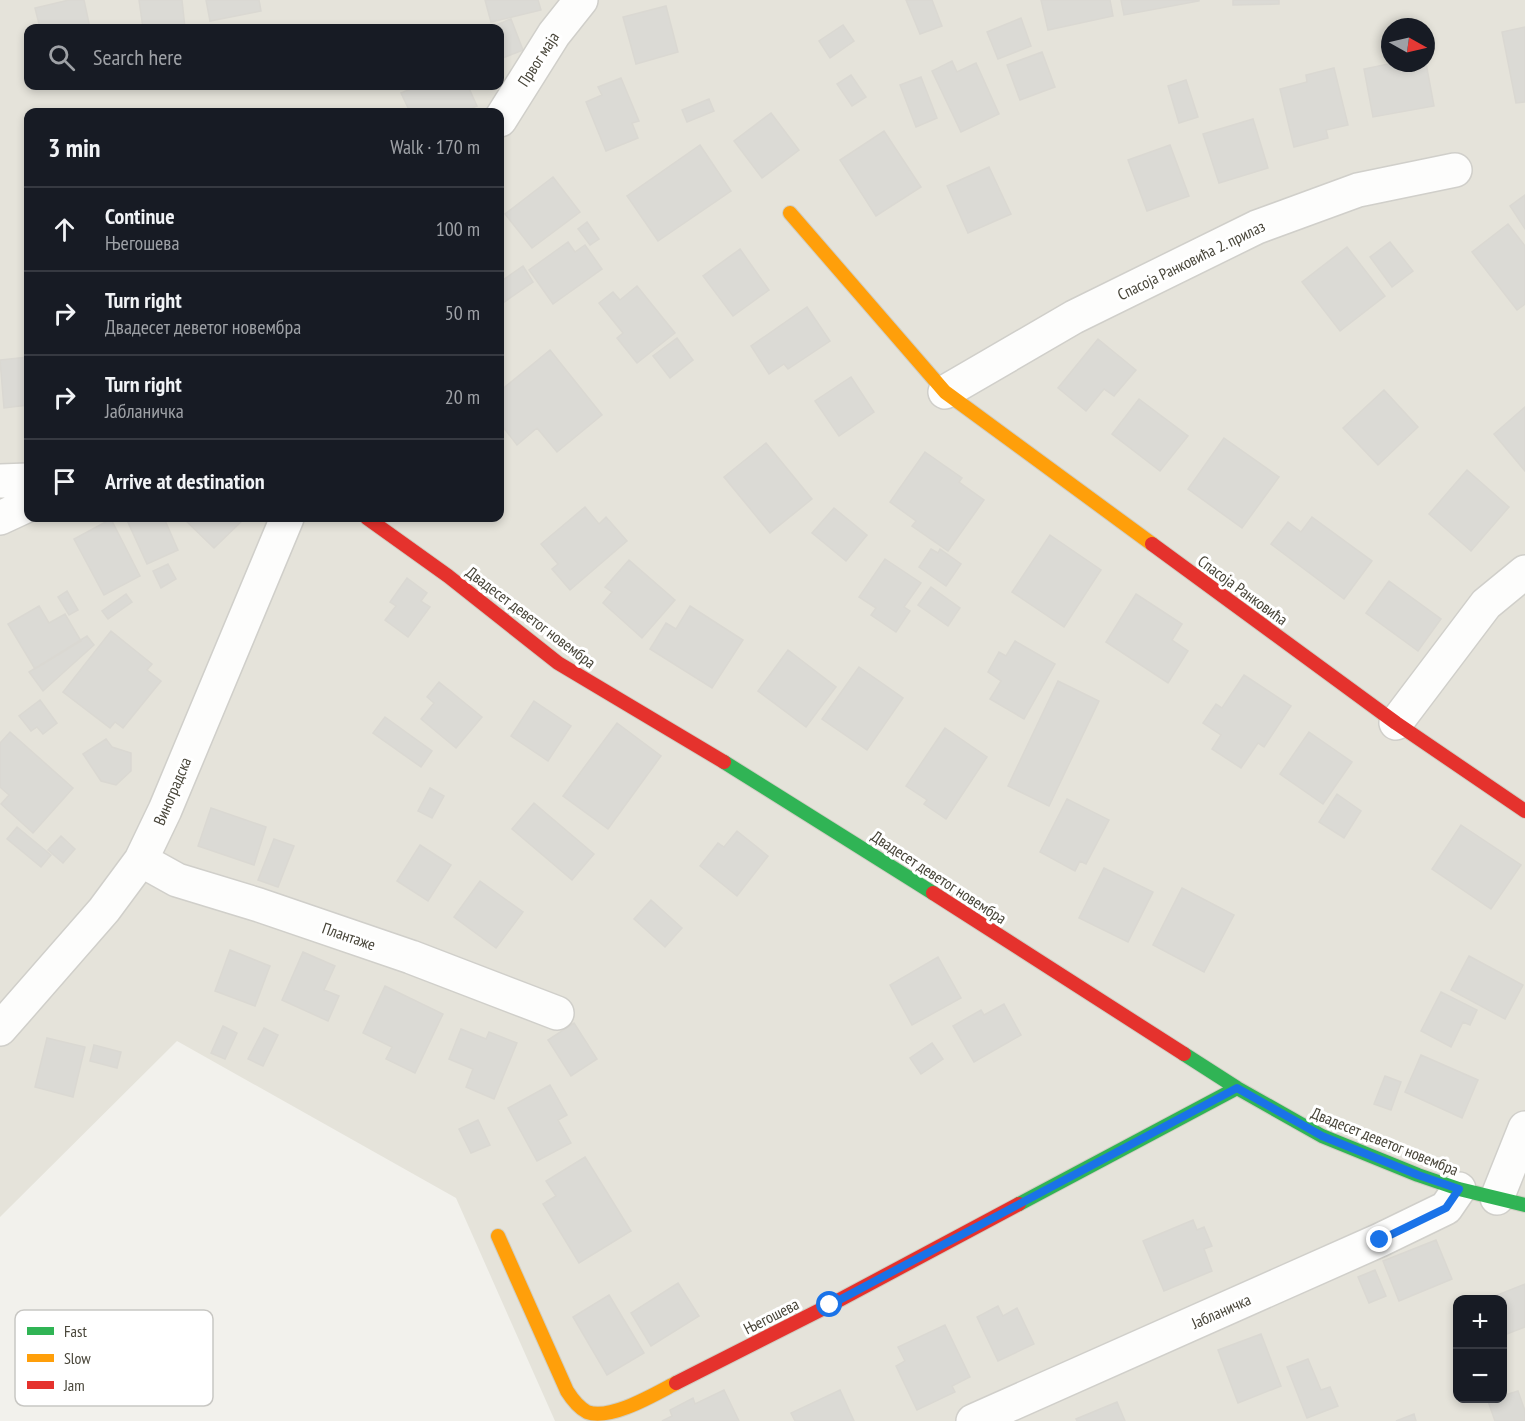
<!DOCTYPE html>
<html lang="en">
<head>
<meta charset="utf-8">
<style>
	:root { --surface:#171b24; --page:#242831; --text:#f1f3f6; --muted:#9ea1a6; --line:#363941 }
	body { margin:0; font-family:"PT Sans Narrow",sans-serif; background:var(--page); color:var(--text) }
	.controls { position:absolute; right:18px; bottom:18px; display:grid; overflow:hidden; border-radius:12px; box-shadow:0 3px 9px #0003 }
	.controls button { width:54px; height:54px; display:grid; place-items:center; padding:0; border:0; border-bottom:2px solid var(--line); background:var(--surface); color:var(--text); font:30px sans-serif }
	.compass { position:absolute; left:1381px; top:18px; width:54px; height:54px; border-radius:50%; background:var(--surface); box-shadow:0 3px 9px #0003; rotate:98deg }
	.stop { position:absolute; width:18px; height:18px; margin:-14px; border:4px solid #1a73e8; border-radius:50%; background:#fff }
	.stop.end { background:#1a73e8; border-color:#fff; box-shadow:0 2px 6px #0008 }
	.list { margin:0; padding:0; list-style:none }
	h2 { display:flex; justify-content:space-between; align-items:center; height:78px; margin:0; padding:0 24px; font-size:26px }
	h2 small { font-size:20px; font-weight:400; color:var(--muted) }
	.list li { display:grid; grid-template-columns:39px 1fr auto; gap:18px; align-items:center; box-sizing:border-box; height:84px; padding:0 24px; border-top:2px solid var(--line) }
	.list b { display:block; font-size:22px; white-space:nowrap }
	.list p { margin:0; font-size:20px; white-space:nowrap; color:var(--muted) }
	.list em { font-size:20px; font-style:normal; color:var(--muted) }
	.icon { flex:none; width:33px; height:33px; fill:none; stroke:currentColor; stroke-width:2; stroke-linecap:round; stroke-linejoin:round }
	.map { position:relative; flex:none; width:1525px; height:1421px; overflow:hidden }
	.search { position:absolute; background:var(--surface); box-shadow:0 3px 9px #0003; left:24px; top:24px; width:480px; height:66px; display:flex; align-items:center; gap:15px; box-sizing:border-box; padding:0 21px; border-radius:12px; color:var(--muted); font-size:22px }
	.panel { position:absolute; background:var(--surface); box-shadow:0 3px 9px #0003; left:24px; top:108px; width:480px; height:414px; border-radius:12px }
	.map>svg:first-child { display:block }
</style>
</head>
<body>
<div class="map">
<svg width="1525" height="1421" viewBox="0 0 1525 1421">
	<rect width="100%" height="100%" fill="#f2f1ec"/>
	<path fill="#e5e3da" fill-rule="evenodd" d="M0,0H1525V1421H555L456,1198L177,1041L0,1217ZM1390,27H1426V63H1390ZM28,28H500V86H28ZM28,112H500V518H28ZM1458,1300H1502V1398H1458Z"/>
	<path fill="#dbdad5" stroke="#dad8d2" stroke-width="1.5" d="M69,0H84L90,28H40L35,8Z
		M139,0H182L185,28H143Z
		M206,0H259L261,11L210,21Z
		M485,0H538L541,10L491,22Z
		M906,0H932L942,26L920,34Z
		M1041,0H1110L1113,16L1048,30Z
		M1121,0H1199V1L1124,15Z
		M1233,0H1279V4L1233,5Z
		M666,6L678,52L636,64L623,17Z
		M1021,18L1031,46L998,59L987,32Z
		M511,19L523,50L500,59V28H489Z
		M843,25L854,41L830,58L819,41Z
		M1525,27V102L1516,103L1502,32Z
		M1042,52L1055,87L1020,100L1007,65Z
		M952,61L957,72L976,63L999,114L961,132L932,71Z
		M1393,63H1426L1434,106L1373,117L1364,69Z
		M1334,68L1348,125L1326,130L1328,138L1294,147L1280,89L1307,82L1306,75Z
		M851,75L866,97L852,106L837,84Z
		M921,77L937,118L916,127L900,85Z
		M621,78L639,121L632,123L638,138L606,151L586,102L602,95L598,87Z
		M1186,80L1198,117L1179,123L1168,86Z
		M418,86H468L477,106L462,112H410L401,93Z
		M709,99L714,111L687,122L682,110Z
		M771,113L799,150L762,178L734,141Z
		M1253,119L1268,168L1219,183L1203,134Z
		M884,131L921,187L876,216L840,160Z
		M700,145L731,191L658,241L627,196Z
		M1170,145L1189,196L1147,211L1128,160Z
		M989,167L1011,214L968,233L947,186Z
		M553,177L580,212L532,248L505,214Z
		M1525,195V229L1510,206Z
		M587,222L599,239L590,245L578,229Z
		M1508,224L1525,246V304L1517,310L1472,252Z
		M568,242L575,252L585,245L602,269L553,304L529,270Z
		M1390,242L1413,271L1392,287L1370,257Z
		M1347,247L1385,296L1340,331L1302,282Z
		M740,249L769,290L733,316L703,276Z
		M523,266L533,282L500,305V282Z
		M637,286L675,333L637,363L617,338L623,333L599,303L613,292L620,300Z
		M807,307L830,341L788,369L784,364L769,374L751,346Z
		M677,338L693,360L670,378L653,356Z
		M1098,339L1136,370L1114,396L1104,389L1086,411L1058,388Z
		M550,350L602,415L557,452L537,428L517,445L500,423V391Z
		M28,357V405L4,408L0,360Z
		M851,377L874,412L839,436L815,401Z
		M1384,390L1418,427L1378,465L1343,428Z
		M1139,399L1188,436L1160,471L1112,434Z
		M1525,407V471L1494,434Z
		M1224,438L1279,477L1242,528L1188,489Z
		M766,443L812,499L770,533L724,477Z
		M925,452L962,478L959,482L984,500L948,551L912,526L916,521L890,502Z
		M1467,470L1509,507L1471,551L1429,514Z
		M585,507L599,524L606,517L627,541L570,590L552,569L558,564L541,544Z
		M834,508L867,535L846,561L812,533Z
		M1312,517L1372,561L1344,599L1271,544L1288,522L1301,532Z
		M126,518H164L178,550L147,564Z
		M183,518H245L214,548Z
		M111,519L140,576L104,595L74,539Z
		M1050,535L1101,570L1064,627L1012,592Z
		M931,549L938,553L940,549L961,564L946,586L919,567Z
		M885,559L921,583L904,607L910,611L896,632L871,615L876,608L859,597Z
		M629,560L675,600L642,638L603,603L612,592L605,587Z
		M168,564L176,579L161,588L153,571Z
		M407,578L427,593L421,601L430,607L408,637L385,620L396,606L390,602Z
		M1389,581L1441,619L1418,651L1366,613Z
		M931,587L960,608L948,626L918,605Z
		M67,591L78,610L69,615L58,597Z
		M126,594L132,602L108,619L102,611Z
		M1136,594L1182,624L1172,640L1188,651L1168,683L1106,642Z
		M39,606L49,623L65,614L81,641L35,669L8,624Z
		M690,606L743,640L712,688L650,649L666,623L676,629Z
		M111,631L152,664L147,670L161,681L123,728L115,722L110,728L63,692Z
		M87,636L94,645L43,691L29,672Z
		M1015,641L1055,664L1024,719L990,699L1001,681L988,672L999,652L1006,656Z
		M788,650L836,687L806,727L758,691Z
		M859,667L903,698L867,750L822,719Z
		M1244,675L1291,706L1264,747L1258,743L1241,768L1212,749L1221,735L1203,723L1216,704L1222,708Z
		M1058,681L1099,701L1049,806L1008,786Z
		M439,682L482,717L456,748L421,719L434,703L427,697Z
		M40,700L57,723L43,734L37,727L31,731L19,716Z
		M534,701L571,726L548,761L511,736Z
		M385,717L432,751L421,767L373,733Z
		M617,723L661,756L608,829L563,796Z
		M945,728L987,757L946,819L924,804L927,800L906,786Z
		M10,732L73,788L33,833L1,804L9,795L0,787V743Z
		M1309,732L1352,762L1323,804L1280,774Z
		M106,739L112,747L131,753V771L116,785L101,781L83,754Z
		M430,788L444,796L432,818L418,811Z
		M1337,794L1361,811L1344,838L1319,822Z
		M1067,799L1109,820L1086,864L1080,861L1075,871L1040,852Z
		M534,803L594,854L572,880L512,829Z
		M211,808L266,827L254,865L198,846Z
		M1461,825L1521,865L1491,909L1432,869Z
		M17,827L51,855L41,867L7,839Z
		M737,831L768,856L737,896L700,866L718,843L724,847Z
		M61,836L75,849L63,863L48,850Z
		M274,839L294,846L278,887L258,880Z
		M420,845L451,865L428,901L397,881Z
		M1104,868L1153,892L1128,942L1079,918Z
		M480,881L523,912L496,948L454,917Z
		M1182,888L1234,915L1204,972L1153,945Z
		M651,900L682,928L665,947L634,919Z
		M230,950L270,966L255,1006L215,991Z
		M303,952L335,966L324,990L339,996L328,1021L282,1000Z
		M1469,956L1523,985L1505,1019L1451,990Z
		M938,957L961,998L912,1025L890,985Z
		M385,986L443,1014L415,1073L386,1059L392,1047L363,1033Z
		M1441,992L1477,1010L1470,1025L1463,1022L1451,1047L1421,1031Z
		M1004,1004L1021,1035L974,1062L953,1026L981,1010L984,1015Z
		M574,1023L597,1059L571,1076L548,1040Z
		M223,1026L237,1033L225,1059L211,1053Z
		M264,1028L278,1035L263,1066L248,1059Z
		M461,1029L486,1039L489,1032L517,1043L494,1099L466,1087L473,1069L449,1059Z
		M47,1038L85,1047L73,1097L35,1087Z
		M932,1043L943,1059L921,1074L910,1058Z
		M94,1045L121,1052L117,1068L90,1061Z
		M1421,1055L1478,1080L1462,1118L1405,1092Z
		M1385,1076L1401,1082L1391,1110L1374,1104Z
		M550,1085L567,1115L558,1120L571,1143L537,1161L508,1108Z
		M478,1120L490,1145L471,1153L459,1129Z
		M585,1157L631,1231L579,1263L543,1204L556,1196L546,1181Z
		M1193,1220L1197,1230L1204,1227L1212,1246L1204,1249L1212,1271L1164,1291L1143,1241Z
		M1436,1240L1452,1279L1399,1301L1383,1261Z
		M1375,1270L1386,1296L1369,1303L1358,1277Z
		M678,1283L699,1316L651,1346L631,1313Z
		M1525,1284V1327L1502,1336V1300H1485Z
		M609,1295L644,1353L607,1375L573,1317Z
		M998,1306L1003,1316L1017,1308L1034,1344L998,1361L977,1317Z
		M945,1325L970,1377L952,1386L955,1392L917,1410L896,1366L905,1361L898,1347Z
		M1261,1334L1281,1386L1238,1403L1218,1350Z
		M1308,1359L1321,1390L1330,1387L1338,1406L1307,1418L1287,1367Z
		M724,1390L739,1421H662L672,1416L670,1410L693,1398L695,1404Z
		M840,1390L854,1421H795L791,1413Z
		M1518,1391L1525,1411V1421H1495L1488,1401L1502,1398V1396Z
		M1117,1402L1125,1421H1077L1076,1419Z
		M1414,1414L1416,1421H1396Z"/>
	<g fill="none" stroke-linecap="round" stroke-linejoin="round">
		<defs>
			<path id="street" d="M500,120L554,34L581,0
				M945,392L1074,317L1257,227L1358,190L1455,170
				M0,481L28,480
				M0,518L28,505
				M1396,723L1486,604L1525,572
				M141,860L177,880L259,905L411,957L557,1013
				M0,1029L104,910L141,860L165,810L287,518
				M1497,1198L1525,1128
				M973,1421L1380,1240L1446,1208L1459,1189"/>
			<path id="fast" d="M724,762L933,893
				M1184,1054L1237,1088L1322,1136L1418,1175L1459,1189L1525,1205
				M1019,1204L1237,1088"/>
			<path id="slow" d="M790,213L945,392L1152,544
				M498,1236L567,1391C572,1399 578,1407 587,1412C610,1421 655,1394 676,1383"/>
			<path id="jam" d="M367,518L448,576L558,663L724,762
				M1152,544L1396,723L1525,811
				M933,893L1184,1054
				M676,1383L830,1305L1019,1204"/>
		</defs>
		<use href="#street" stroke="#d0cfca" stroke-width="36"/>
		<use href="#fast" stroke="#d0cec3" stroke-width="16"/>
		<use href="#slow" stroke="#d0cec3" stroke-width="16"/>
		<use href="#jam" stroke="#d0cec3" stroke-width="16"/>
		<use href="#street" stroke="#fdfdfc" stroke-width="33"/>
		<use href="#fast" stroke="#30b455" stroke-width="14"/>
		<use href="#slow" stroke="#ff9f0a" stroke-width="14"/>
		<use href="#jam" stroke="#e5322d" stroke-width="14"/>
	</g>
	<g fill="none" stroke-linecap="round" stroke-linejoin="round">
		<path stroke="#1a73e8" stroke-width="8" d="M830,1305L1237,1088L1322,1136L1418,1175L1459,1189L1446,1208L1380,1240"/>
	</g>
	<g text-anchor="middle" stroke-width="6" stroke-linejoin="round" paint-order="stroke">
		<g font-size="16" fill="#474438" stroke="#fff">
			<text transform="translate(538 59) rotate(-57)" y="6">Првог маја</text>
			<text transform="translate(1191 260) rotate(-26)" y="6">Спасоја Ранковића 2. прилаз</text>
			<text transform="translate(1243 590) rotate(36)" y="6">Спасоја Ранковића</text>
			<text transform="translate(531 617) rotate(37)" y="6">Двадесет деветог новембра</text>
			<text transform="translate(172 791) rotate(-67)" y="6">Виноградска</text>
			<text transform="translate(939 877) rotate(33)" y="6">Двадесет деветог новембра</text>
			<text transform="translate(349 936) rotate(19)" y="6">Плантаже</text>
			<text transform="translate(1385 1141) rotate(22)" y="6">Двадесет деветог новембра</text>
			<text transform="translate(1221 1311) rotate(-24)" y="6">Јабланичка</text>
			<text transform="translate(771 1316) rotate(-27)" y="6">Његошева</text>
		</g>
	</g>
	<rect x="15" y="1310" width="198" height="96" rx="9" fill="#fff" stroke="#c8c7c3" stroke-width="1.5"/>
	<rect x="27" y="1327" width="27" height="8" fill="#30b455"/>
	<rect x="27" y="1354" width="27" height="8" fill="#ff9f0a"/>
	<rect x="27" y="1381" width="27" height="8" fill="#e5322d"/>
	<g font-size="16" fill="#474438">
		<text x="64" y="1337">Fast</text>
		<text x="64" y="1364">Slow</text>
		<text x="64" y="1391">Jam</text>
	</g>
</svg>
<div class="controls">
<button>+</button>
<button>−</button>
</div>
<svg class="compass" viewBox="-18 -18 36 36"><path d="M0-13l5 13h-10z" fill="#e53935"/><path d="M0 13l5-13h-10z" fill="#9ea1a6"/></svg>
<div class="stop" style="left:830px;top:1305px"></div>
<div class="stop end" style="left:1380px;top:1240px"></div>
<div class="search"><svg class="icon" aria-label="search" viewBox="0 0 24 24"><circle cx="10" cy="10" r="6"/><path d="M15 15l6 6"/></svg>Search here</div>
<section class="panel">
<h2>3 min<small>Walk · 170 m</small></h2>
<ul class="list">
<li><svg class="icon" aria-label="ahead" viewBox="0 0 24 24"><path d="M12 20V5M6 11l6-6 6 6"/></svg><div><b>Continue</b><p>Његошева</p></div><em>100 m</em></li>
<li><svg class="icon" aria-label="right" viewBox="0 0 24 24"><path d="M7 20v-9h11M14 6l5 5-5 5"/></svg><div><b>Turn right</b><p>Двадесет деветог новембра</p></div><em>50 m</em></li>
<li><svg class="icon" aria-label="right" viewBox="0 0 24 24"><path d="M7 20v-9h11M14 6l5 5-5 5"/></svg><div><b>Turn right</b><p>Јабланичка</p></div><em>20 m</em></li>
<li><svg class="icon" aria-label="arrive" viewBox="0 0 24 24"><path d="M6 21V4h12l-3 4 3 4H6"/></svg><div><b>Arrive at destination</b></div></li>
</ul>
</section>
</div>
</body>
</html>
